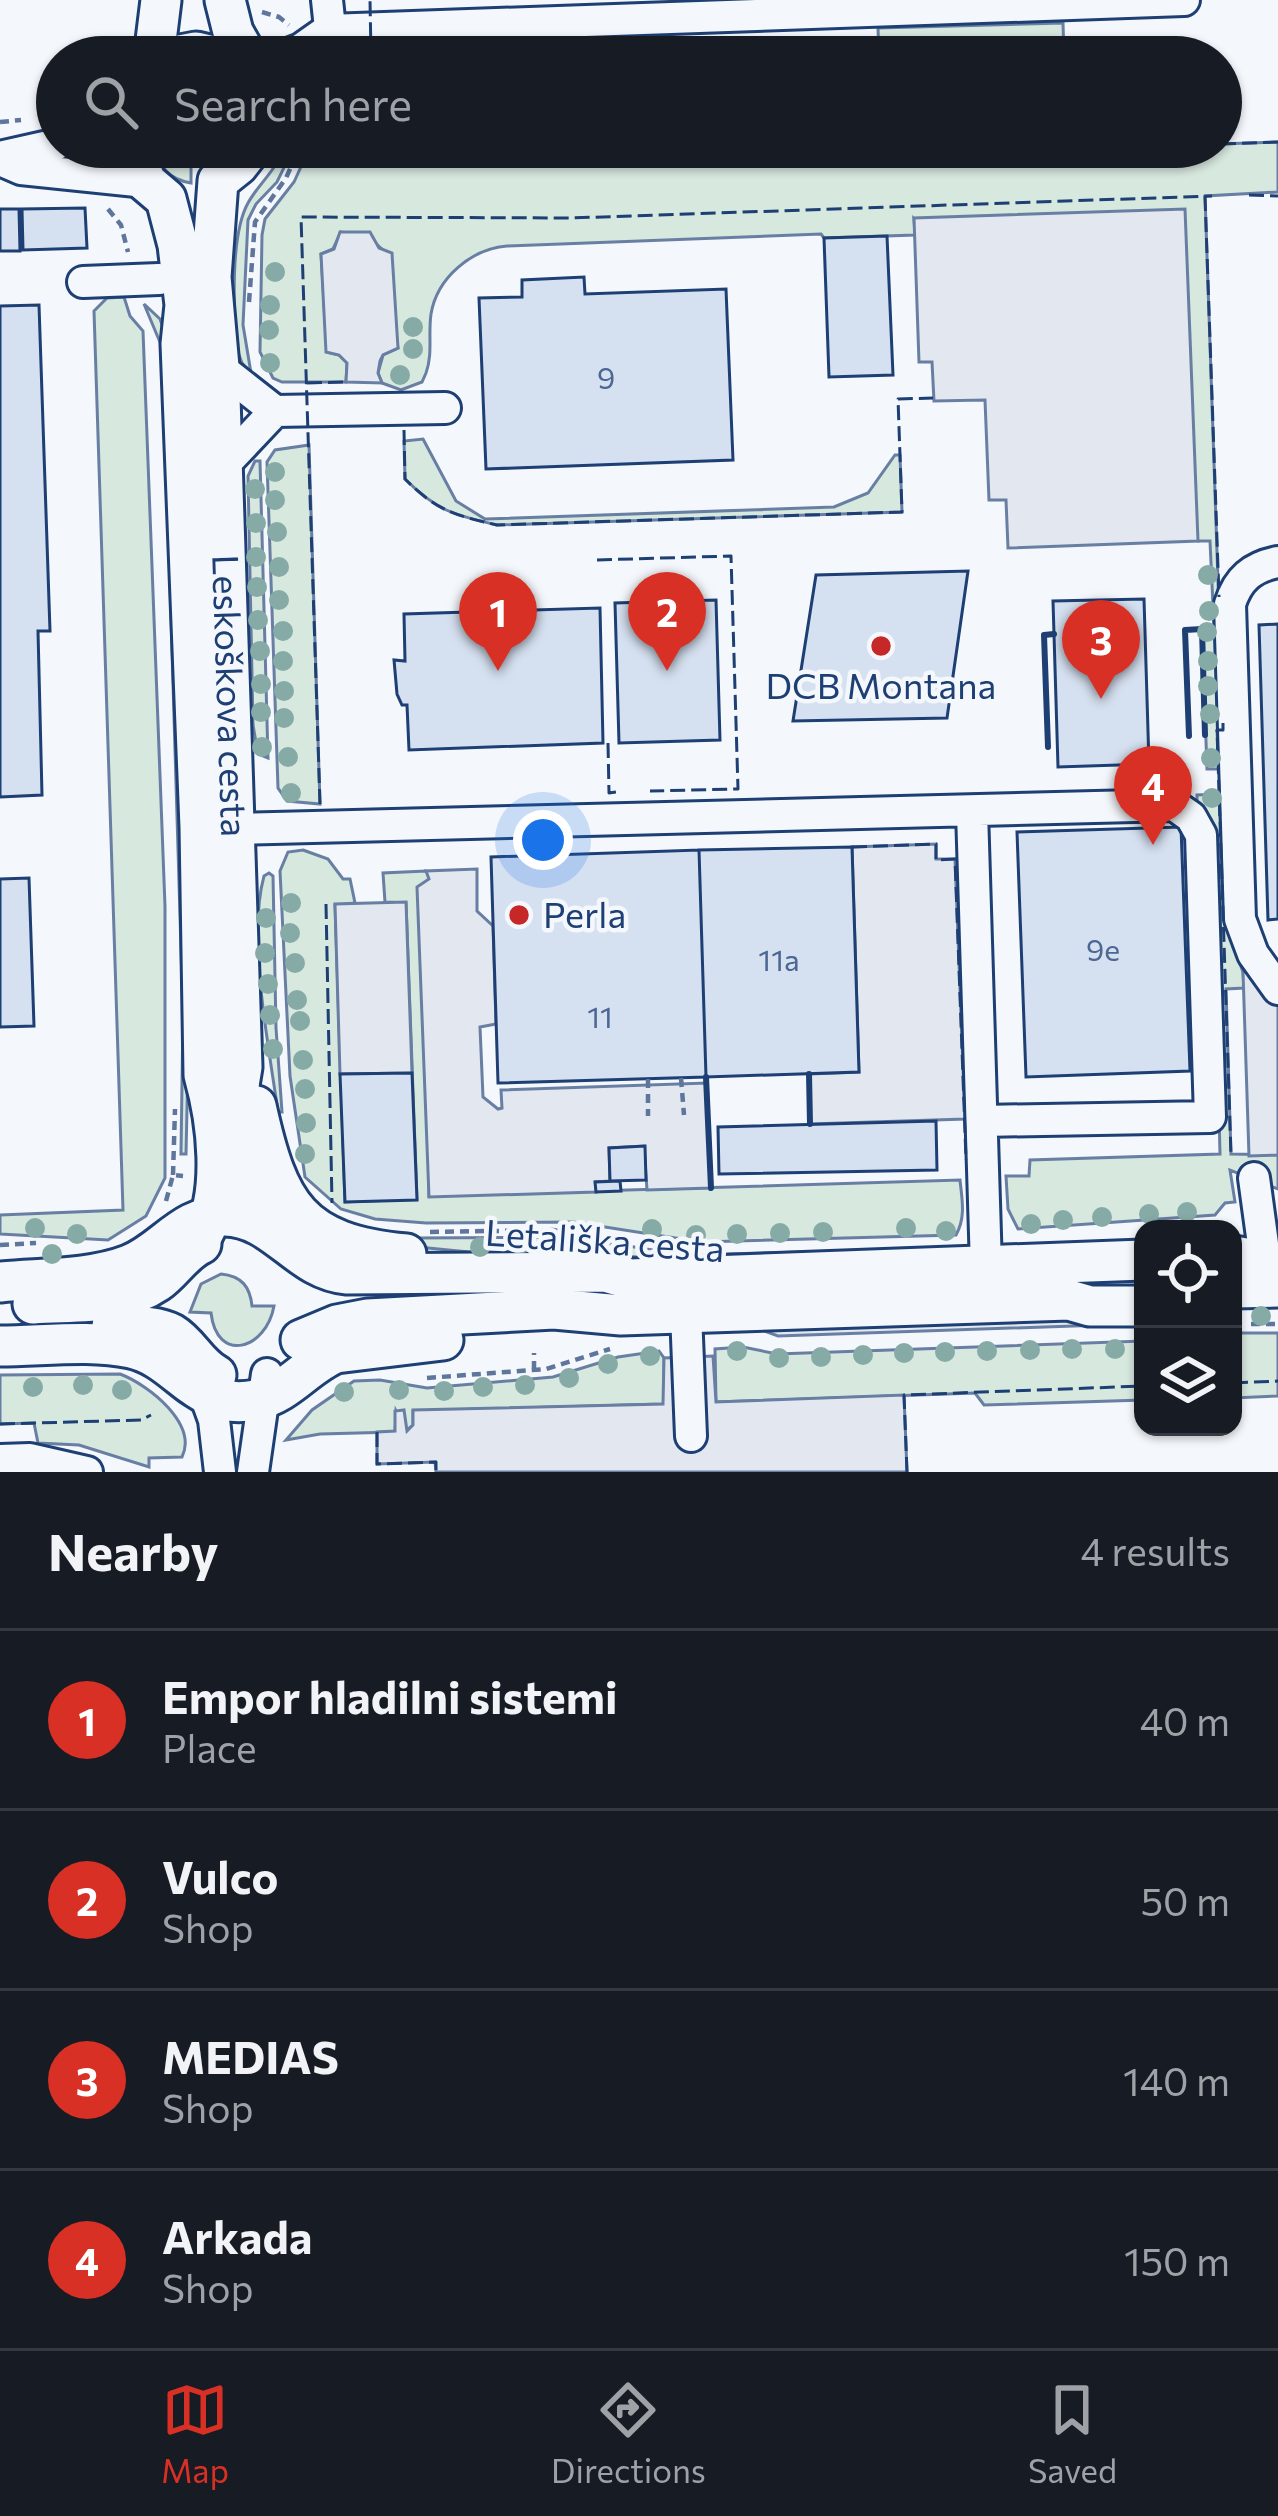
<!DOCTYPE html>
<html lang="en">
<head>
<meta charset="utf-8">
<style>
	:root { --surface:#171b24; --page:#242831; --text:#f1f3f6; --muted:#9ea1a6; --line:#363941; --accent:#d93025 }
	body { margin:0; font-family:Commissioner,sans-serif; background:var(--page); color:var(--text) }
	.controls { position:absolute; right:36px; bottom:36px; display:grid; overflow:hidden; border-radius:24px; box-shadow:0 3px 9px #0004 }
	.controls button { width:108px; height:108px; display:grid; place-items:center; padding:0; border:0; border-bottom:3px solid var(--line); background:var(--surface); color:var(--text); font:60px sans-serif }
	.you { position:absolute; left:543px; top:840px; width:42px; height:42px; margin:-30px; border:9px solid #fff; border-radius:50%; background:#1a73e8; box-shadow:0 0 0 18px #1a73e833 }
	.badge { display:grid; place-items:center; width:78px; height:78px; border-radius:50%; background:var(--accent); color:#fff; font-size:39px; font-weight:700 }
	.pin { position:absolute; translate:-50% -99px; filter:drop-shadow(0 3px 6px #0008) }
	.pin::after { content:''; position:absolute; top:63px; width:42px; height:36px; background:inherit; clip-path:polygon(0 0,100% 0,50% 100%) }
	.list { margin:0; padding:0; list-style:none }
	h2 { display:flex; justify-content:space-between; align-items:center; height:156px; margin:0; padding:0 48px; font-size:51px }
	h2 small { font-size:39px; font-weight:400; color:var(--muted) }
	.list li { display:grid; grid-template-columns:78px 1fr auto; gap:36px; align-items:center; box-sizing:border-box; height:180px; padding:0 48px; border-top:3px solid var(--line) }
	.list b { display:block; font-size:45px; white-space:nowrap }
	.list p { margin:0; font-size:39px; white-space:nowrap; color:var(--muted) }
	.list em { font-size:39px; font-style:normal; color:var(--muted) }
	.icon { flex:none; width:66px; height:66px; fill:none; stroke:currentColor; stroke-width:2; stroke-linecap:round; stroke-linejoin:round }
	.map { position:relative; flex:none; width:1278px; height:1472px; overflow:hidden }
	.search { position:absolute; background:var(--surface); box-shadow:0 3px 9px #0004; left:36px; right:36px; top:36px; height:132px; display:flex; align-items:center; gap:30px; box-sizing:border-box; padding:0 42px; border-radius:66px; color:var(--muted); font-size:45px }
	.sheet { height:876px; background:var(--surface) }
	nav { display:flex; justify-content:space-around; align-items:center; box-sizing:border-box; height:168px; border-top:3px solid var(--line); background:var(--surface); font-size:33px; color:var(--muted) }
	nav a { display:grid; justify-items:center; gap:6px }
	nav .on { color:var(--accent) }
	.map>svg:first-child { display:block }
</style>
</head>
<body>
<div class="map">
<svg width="1278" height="1472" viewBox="0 0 1278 1472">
	<rect width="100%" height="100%" fill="#f4f7fb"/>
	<path fill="#d7e8df" stroke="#687fa3" stroke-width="3" d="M1063,23L1064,57H879L878,28Z
		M1278,142V192L1205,196L1223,730L1217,731L1219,769H1207L1202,629L1214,628L1210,541H1198L914,219L915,235L824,238L821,234L507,246C471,249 437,278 431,314C428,334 433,354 426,373L422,382L401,390L382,383L378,373L383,355L398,348L384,251L372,240L341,232L333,249L321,254L327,352L339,355L347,363L346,382H282L273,378L260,352L262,235L265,219L294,182L310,147H347L407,161L606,164Z
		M153,147H225L209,158L191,161V183C168,179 161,168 153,147Z
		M284,147H294L277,182L256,204L248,220L243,325L251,373L242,363L236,347C234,310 230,235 248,203C259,183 277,170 284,147Z
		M124,297L130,316L143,331L165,906V1178L146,1216L108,1240L0,1234V1215L123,1210L94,311L107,298Z
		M144,304L160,319L166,336L189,1017L186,1154H181L183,1016L164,383L162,347Z
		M423,439L456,501L485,519L834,507L868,493L895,455H900L902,512L497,525C454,515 437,511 405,479L404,441Z
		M309,445L320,804L287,801L278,788L267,462L275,450Z
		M255,461H260L268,758L258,754L253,725L248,476Z
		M1219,794L1225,922L1243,972L1244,988L1226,989L1231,1154L1278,1155V1189L1230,1170L1235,1202L1225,1203L1215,1215L1018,1229L1008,1209L1006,1176H1029L1030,1160L1220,1154L1212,824L1197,803V795Z
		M303,850L328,859L343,879H350L355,903L335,905L345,1202L417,1199L406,903L385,902L383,873L426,871L430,877L429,1196L960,1180C962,1200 966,1217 956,1235L701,1242L573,1222L426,1223L375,1219L341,1209L305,1177L290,1076L280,871L288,852Z
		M269,873L273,876L276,1028L282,1112H278C269,1047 247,938 264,876Z
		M573,1237L683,1255L932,1249L665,1260L598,1253H479L418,1247L414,1238Z
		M221,1274C242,1276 250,1287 252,1306H274C266,1350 217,1364 211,1313L190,1312L201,1284Z
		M1233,1333H1278V1396L1233,1398Z
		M1143,1341V1400L984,1405L975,1393L716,1402L715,1349L743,1347L777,1354Z
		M659,1351L664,1358V1404L413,1411V1425L406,1431L396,1411L395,1432L320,1434L286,1440L312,1410L354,1381L380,1380L427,1388L553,1377L618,1357Z
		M120,1374C149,1385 198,1424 182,1457L149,1458V1467L79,1445L38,1443L34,1423L0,1424V1375Z"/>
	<path fill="#e3e8f0" stroke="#687fa3" stroke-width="3" d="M1185,209L1198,541L1008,548L1006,500H989L985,400L934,401L932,362H919L914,218Z
		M340,232H370L379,248L392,253L398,348L383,355L380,361L378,373L382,383L346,382L347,363L339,355L326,352L321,254L334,249Z
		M936,844V859H955L965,1119L810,1124L809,1074L859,1072L852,847Z
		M477,869V911L493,926L496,1024L480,1027L483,1097L498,1109L502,1108L501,1090L707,1083L711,1188L647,1190L644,1146L609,1148L610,1181L596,1182V1192L429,1197L417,887L429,879L426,871Z
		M406,902L412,1073L340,1074L335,904Z
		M1278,971V1155L1249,1156L1243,972Z
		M1030,1315L1132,1324L778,1336L751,1326Z
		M713,1356L716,1402L904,1395L907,1472H436L435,1462L377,1464V1432L395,1431V1411L404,1410L407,1431L413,1425V1410L663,1404L664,1358Z"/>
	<path fill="#d5e0f0" stroke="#1d3f73" stroke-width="3" d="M85,208L87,248L23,250L22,209Z
		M0,209H19L20,251H0Z
		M887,236L893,375L829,377L824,238Z
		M584,277L585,294L726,289L733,460L486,469L479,298L522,297V280Z
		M39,305L50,631H38L42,795L0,797V306Z
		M968,571L947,718L793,721L816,575Z
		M1144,599L1149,764L1058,767L1053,601Z
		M716,600L720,740L619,743L615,603Z
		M600,608L603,743L409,750L407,705H402L397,694L394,660L405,661L404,614Z
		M1278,624V919L1268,920L1259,625Z
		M1181,827L1190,1071L1026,1077L1017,832Z
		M852,847L859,1072L706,1077L699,850Z
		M699,850L706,1077L498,1083L491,857Z
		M29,878L34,1026L0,1027V879Z
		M412,1073L417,1200L345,1202L340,1074Z
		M936,1121L937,1170L719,1174L718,1127Z
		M645,1146L646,1180L610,1181L609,1148Z
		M620,1181L621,1191L596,1192L595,1182Z"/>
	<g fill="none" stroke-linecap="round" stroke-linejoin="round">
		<defs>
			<path id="minor" d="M327,0L333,57
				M280,57L301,49L328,30L1184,0
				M0,157L57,144
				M0,160L21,169L146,182
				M83,282L159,279
				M219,367L275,411L445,408
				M223,466L275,411
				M1278,562C1252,567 1238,579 1230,604L1240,919L1253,954L1278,989
				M972,811L986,1267
				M235,829L1174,805L1191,817L1201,835L1210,1117L982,1121
				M1254,1178L1263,1244
				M686,1313L691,1436
				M205,1395L214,1420L220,1472
				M0,1460L30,1459L87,1472
				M253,1472L267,1374"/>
			<g id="major">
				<path d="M225,0L233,32L247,57"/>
				<path d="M154,57L161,0"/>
				<path d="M170,57L196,52L217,57"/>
				<path d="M132,147L146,182L166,199L178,245L185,305L181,344L200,827L204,1075C217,1121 226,1192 202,1236"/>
				<path id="s1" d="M252,147L238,165L218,181L211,277L219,367L242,1067C232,1121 236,1177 263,1225"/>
				<path d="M256,1106C278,1206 299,1244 406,1254"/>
				<path d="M1233,1256L1278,1263"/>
				<path d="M0,1282C41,1278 90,1280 129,1265C165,1251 182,1215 225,1216C276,1217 298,1270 347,1274L605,1272L630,1279L1143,1260"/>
				<path d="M1233,1288L1278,1287"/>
				<path d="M33,1304C73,1301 122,1306 157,1282C173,1271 182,1253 201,1244"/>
				<path d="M112,1326C131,1327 155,1325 172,1334C189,1344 197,1365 216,1375"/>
				<path d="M301,1340L337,1325L368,1319L554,1309L621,1315L1069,1300L1090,1306H1143"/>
				<path d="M0,1346C42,1346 90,1339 131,1348C181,1359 194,1412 256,1400C288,1394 307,1364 336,1353L443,1340"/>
			</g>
		</defs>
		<use href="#minor" stroke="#1d3f73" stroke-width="36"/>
		<use href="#major" stroke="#1d3f73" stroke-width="45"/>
		<path stroke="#5e769c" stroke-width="4.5" stroke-dasharray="9 6" stroke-linecap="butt" d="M262,12L279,17L289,25
			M0,122L21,120
			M108,209L121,225L128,252
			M249,302L255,222L286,178L300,147
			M681,1078L684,1115
			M648,1079V1116
			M173,1175L175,1109
			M166,1201L173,1175L183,1176
			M1156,1229L1222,1224
			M430,1232L553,1230L598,1237
			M0,1245L36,1243
			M1251,1324H1278
			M534,1370V1353
			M427,1378L546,1369L610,1349"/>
		<use href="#minor" stroke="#f4f7fb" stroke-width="30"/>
		<use href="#major" stroke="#f4f7fb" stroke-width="39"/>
		<path stroke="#1d3f73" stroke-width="3" stroke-dasharray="15 6" stroke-linecap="butt" d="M368,57L371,54L370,0
			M1221,144L1278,142
			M347,147L407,161L606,164L1102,147
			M1249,195L1278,196
			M1205,196L1219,597
			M307,383L346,382
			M404,430L405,479C437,511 454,515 497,525L902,512L898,399L933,398
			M597,560L731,556L738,789L650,791
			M1223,723V730H1217L1231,1155
			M608,743L609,793L616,792
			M320,804L301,217L571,218L1212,196
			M852,847L936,844V860L955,859L966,1160
			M326,904L332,1203
			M1233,1383L1278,1381
			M0,1424L141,1420L151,1415
			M377,1432V1464L436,1462V1472
			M907,1472L904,1395L1143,1386"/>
		<path stroke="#1d3f73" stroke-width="6" d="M1189,736L1185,630L1202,629L1205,735
			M1048,747L1044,635L1054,634
			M809,1074L810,1124
			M706,1077L711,1188"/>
	</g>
	<g fill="#86aba6">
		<circle cx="275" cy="272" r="10"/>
		<circle cx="270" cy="305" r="10"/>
		<circle cx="413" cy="327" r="10"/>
		<circle cx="269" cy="330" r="10"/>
		<circle cx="413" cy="349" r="10"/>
		<circle cx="270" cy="363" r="10"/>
		<circle cx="400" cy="375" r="10"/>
		<circle cx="275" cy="472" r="10"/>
		<circle cx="255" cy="489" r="10"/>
		<circle cx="275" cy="500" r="10"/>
		<circle cx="256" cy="523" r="10"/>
		<circle cx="277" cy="532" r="10"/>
		<circle cx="256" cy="557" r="10"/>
		<circle cx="279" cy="567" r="10"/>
		<circle cx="1208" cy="575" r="10"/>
		<circle cx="257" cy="587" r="10"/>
		<circle cx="279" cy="600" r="10"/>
		<circle cx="1209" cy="611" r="10"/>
		<circle cx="258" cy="620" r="10"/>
		<circle cx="283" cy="631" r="10"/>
		<circle cx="1207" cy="632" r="10"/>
		<circle cx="260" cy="651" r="10"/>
		<circle cx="283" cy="661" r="10"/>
		<circle cx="1208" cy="661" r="10"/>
		<circle cx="261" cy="684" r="10"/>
		<circle cx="1208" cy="686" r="10"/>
		<circle cx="284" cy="691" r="10"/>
		<circle cx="261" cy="712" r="10"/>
		<circle cx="1210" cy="714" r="10"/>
		<circle cx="284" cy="718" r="10"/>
		<circle cx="262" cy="747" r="10"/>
		<circle cx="288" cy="757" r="10"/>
		<circle cx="1211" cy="758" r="10"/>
		<circle cx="291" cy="793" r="10"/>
		<circle cx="1212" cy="798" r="10"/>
		<circle cx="291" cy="903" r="10"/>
		<circle cx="266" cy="918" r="10"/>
		<circle cx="290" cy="933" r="10"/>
		<circle cx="265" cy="953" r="10"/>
		<circle cx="295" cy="963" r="10"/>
		<circle cx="268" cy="984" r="10"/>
		<circle cx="297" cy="1000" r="10"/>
		<circle cx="270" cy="1015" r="10"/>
		<circle cx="300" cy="1021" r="10"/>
		<circle cx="273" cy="1049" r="10"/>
		<circle cx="303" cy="1060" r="10"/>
		<circle cx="305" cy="1089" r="10"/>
		<circle cx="306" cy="1123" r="10"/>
		<circle cx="305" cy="1154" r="10"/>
		<circle cx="1187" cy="1212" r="10"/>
		<circle cx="1149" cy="1214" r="10"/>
		<circle cx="1102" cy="1217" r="10"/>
		<circle cx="1063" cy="1220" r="10"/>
		<circle cx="1031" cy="1224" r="10"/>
		<circle cx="35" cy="1228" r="10"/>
		<circle cx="906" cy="1228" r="10"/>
		<circle cx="652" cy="1229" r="10"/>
		<circle cx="946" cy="1231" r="10"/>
		<circle cx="823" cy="1232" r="10"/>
		<circle cx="780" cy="1233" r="10"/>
		<circle cx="77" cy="1234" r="10"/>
		<circle cx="737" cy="1234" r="10"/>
		<circle cx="696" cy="1235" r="10"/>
		<circle cx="570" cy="1241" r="10"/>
		<circle cx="523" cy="1243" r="10"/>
		<circle cx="480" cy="1247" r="10"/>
		<circle cx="52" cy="1254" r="10"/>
		<circle cx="1261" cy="1316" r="10"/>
		<circle cx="1072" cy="1349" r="10"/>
		<circle cx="1115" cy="1349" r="10"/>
		<circle cx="1030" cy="1350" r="10"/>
		<circle cx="737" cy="1351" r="10"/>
		<circle cx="987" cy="1351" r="10"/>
		<circle cx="945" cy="1352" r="10"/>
		<circle cx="904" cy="1353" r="10"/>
		<circle cx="863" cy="1355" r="10"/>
		<circle cx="650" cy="1356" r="10"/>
		<circle cx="821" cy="1357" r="10"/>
		<circle cx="779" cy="1358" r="10"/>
		<circle cx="608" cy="1364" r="10"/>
		<circle cx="569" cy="1378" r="10"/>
		<circle cx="83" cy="1385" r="10"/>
		<circle cx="525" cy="1385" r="10"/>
		<circle cx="33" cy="1387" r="10"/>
		<circle cx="483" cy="1387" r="10"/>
		<circle cx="122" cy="1390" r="10"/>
		<circle cx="399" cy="1390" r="10"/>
		<circle cx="444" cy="1391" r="10"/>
		<circle cx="344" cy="1392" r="10"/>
	</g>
	<g fill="#c62828" stroke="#f4f7fb" stroke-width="4.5">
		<circle cx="881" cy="646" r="12"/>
		<circle cx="519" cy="915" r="12"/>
	</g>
	<g text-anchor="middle" stroke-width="9" stroke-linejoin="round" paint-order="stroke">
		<g font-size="30" fill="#4b6792">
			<text x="606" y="389">9</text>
			<text x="1103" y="961">9e</text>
			<text x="779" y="971">11a</text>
			<text x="600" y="1028">11</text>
		</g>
		<g font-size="36" fill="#1d3f73" stroke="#f4f7fb">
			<text x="881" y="699">DCB Montana</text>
			<text x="543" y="928" text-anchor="start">Perla</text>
		</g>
		<g font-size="36" fill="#1d3f73" stroke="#f4f7fb">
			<text dy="13" stroke="none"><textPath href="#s1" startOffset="564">Leskoškova cesta</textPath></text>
			<text transform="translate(605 1241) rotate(4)" y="13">Letališka cesta</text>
		</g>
	</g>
</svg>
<div class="controls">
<button><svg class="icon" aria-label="locate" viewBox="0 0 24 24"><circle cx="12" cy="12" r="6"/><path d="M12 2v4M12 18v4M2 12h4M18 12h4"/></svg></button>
<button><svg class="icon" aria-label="layers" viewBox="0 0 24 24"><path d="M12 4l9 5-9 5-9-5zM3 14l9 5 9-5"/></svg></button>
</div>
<div class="you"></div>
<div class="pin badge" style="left:498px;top:671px">1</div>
<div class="pin badge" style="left:667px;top:671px">2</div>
<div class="pin badge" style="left:1101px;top:699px">3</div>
<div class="pin badge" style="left:1153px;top:845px">4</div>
<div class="search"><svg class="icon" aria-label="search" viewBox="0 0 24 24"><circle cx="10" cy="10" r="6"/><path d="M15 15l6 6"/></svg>Search here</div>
</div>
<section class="sheet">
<h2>Nearby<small>4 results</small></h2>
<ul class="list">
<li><span class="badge">1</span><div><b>Empor hladilni sistemi</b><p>Place</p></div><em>40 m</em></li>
<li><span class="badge">2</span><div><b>Vulco</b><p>Shop</p></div><em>50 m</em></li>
<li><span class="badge">3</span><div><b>MEDIAS</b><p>Shop</p></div><em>140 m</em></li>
<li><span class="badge">4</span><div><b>Arkada</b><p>Shop</p></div><em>150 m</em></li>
</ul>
</section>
<nav>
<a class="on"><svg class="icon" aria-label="map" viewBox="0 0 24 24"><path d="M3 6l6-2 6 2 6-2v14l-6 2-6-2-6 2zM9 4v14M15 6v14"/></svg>Map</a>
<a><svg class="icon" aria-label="directions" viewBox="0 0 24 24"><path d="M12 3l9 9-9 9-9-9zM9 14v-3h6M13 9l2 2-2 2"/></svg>Directions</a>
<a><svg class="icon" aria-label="saved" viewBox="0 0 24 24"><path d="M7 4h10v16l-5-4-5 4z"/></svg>Saved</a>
</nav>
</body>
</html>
